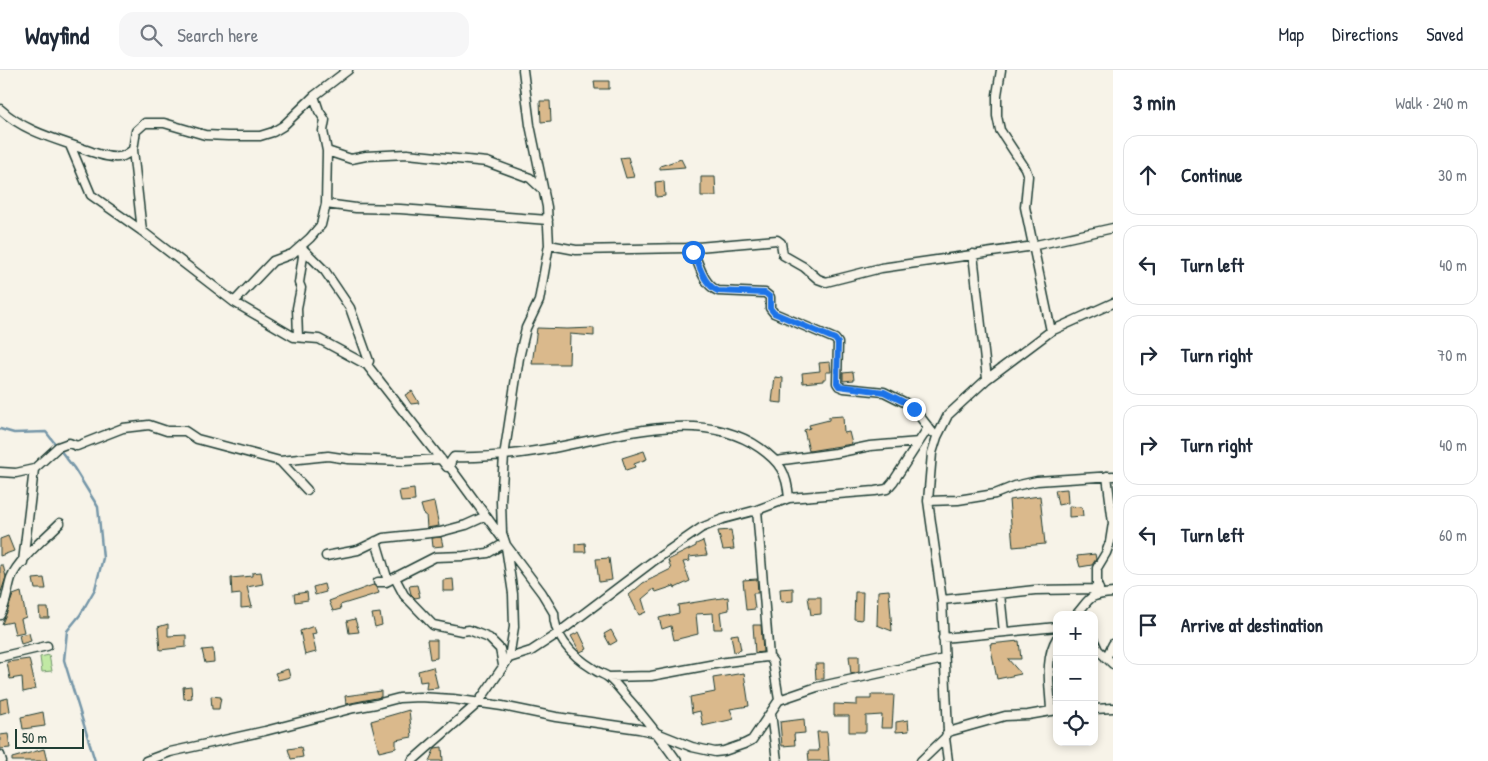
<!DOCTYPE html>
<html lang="en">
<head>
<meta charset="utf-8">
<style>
	:root { --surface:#fff; --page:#f6f6f7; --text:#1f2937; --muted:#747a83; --line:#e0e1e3 }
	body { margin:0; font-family:"Patrick Hand",sans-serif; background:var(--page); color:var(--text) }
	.controls { position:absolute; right:15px; bottom:15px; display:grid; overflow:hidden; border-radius:10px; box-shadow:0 2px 8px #0003 }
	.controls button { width:45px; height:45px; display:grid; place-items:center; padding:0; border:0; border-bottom:1px solid var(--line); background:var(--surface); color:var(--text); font:25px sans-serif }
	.scale { position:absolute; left:15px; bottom:12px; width:69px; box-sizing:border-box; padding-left:5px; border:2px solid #1f3d34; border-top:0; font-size:14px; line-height:18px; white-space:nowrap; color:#1f3d34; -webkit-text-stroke:4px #f7f3e8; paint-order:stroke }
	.stop { position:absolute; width:15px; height:15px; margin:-11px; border:4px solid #1a73e8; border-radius:50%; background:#fff }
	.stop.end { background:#1a73e8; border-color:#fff; box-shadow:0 1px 5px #0008 }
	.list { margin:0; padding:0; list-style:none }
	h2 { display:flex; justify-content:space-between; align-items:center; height:65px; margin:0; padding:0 20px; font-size:21px }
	h2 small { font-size:16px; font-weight:400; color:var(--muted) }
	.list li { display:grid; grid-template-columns:32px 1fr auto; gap:15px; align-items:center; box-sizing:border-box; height:80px; margin:0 10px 10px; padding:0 10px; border:1px solid var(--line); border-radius:15px }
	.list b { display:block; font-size:19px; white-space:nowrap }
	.list em { font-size:16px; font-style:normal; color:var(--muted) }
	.icon { flex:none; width:28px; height:28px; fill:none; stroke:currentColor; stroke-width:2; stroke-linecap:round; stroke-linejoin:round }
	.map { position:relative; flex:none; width:1113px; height:691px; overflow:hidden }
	header { display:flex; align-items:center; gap:30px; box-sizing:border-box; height:70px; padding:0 25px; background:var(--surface); border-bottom:1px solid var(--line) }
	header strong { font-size:24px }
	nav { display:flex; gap:28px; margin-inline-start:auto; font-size:18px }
	.search { width:350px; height:45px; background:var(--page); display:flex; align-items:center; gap:12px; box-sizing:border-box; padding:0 18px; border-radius:15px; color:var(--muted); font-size:19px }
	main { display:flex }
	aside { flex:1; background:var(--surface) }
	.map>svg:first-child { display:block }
</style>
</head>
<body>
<header>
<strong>Wayfind</strong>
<div class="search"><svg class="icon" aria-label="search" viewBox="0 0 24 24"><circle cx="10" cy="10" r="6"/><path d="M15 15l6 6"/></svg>Search here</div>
<nav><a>Map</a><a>Directions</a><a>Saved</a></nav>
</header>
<main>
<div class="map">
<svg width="1113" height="691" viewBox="0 0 1113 691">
	<rect width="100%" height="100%" fill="#f7f3e8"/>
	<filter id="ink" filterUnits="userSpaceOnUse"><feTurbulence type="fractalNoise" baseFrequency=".02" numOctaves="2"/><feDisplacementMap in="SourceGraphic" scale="10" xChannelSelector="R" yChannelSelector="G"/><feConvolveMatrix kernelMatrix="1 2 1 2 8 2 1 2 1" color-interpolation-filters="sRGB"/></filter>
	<g filter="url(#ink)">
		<path fill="#c1e9a4" stroke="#70936c" d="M49,585L52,601L42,602L40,587Z"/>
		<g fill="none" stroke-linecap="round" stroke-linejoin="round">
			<path stroke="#7496a8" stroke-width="2.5" d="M0,359L14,363L46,362L74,398L98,437L103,488L95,519L80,545L67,561L64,590L95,691"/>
		</g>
		<path fill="#dab98c" stroke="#1f3d34" d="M594,11H609V19H595Z
			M540,31H550L551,51L541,52Z
			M628,87L634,107L626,108L620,88Z
			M681,89L685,97L660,99V96Z
			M701,107H715L716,126H701Z
			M664,111L665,126L656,127L655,112Z
			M537,258L567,259L594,258V266L570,264L569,294H532Z
			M830,292L831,302H826V309H823V311L803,313L802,303L820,301L819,293Z
			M853,302L854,310L843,311V303Z
			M775,307L783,308L782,333L772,332Z
			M412,321L419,333L411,334L405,325Z
			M843,346L844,363L849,362L852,374L809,381L804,360L810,358L809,355L829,350V347Z
			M644,381L647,389L634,394L635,397L626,400L622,388Z
			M414,419L415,431L401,432L399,421Z
			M1067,419L1068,433L1058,435L1055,420Z
			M1040,426L1045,474L1013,477L1009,430Z
			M434,432L439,456L427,458L426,445H424L421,435Z
			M1069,436L1082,437L1083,446L1069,447Z
			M731,460L734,479L723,480L718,461Z
			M8,466L14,481L0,486V469Z
			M441,467L443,476L433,477L432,468Z
			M703,471L707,485L689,487L690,491L683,492L690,511L675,518L674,516L656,522L654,519L642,529L646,542L639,545L629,525L643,513L671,499L668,490L696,476V474Z
			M585,473L586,482H575V474Z
			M1095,484L1096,489L1092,495L1080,497L1077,486Z
			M609,488L612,510L599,512L596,489Z
			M0,495H3L6,507L0,525Z
			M261,502L263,514L247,517L252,537L241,538V524L232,525L231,508L252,506V503Z
			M44,508L46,519H35L33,509Z
			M453,509L454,521H443V510Z
			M757,509L758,523H753L755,539L746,540L743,510Z
			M324,514L326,522L315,525L313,517Z
			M373,515L377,517L379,523L340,535L341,539L333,541L329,531Z
			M417,515L420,527L415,528L411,524L409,516Z
			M793,518V531L781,532L780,519Z
			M889,520L892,561L877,555L878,521Z
			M21,522L26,547L21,549L24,562L15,564L12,552L2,554L13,525Z
			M307,522L308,530L295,532L294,524Z
			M855,522H863L862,550L854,549Z
			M728,527L729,540L720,542L722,559H714L713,543L696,544L698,564L674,570L671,556L662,559L659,548L679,543L678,535Z
			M808,527H821V544L811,545Z
			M39,538H48L49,548H40Z
			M380,543L382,555L375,557L372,544Z
			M355,549L359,562L349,563L347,551Z
			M168,554V566L186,565V577L160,580L158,557Z
			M753,555H761L763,582L755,583Z
			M314,556L316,563L312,564L316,582L305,585L300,561Z
			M611,560L617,571L610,575L604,564Z
			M579,562L587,579L580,582L571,566Z
			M29,563L31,571L21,574L19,565Z
			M738,564L741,580L734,582L731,565Z
			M427,570H437V588L430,589Z
			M1019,571L1021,589H1008L1021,604L997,609L990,574Z
			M213,579L214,592L205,593L202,580Z
			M849,586H859V602L851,604Z
			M29,589L36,619L23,622L22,607L10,609L7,592Z
			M815,594H824V609H816Z
			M433,597L438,618L426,619L427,611L420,612L418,601Z
			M288,599L290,607L278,610L275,603Z
			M744,603L749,636L730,639L734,649L703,656L700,641L692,643L690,627L715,622L713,608Z
			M191,616L192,628L184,629L183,617Z
			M381,621V627L346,634L345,626Z
			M871,625H894L892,658H881L882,645L866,646V662H849V646H834V634L857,635V629H871Z
			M211,626L221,627L219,639H212Z
			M8,628L10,641L0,644V630Z
			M409,640L412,667L396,670V678L379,682L371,651Z
			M43,642L45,656L23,659L21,647Z
			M804,649L805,663L794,664L795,675L782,676L780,652Z
			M908,650L909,661L896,662V652Z
			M817,662H827L829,691H809L808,681H819Z
			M8,664L10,678L0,679V665Z
			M301,677L303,687L291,689L288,679Z
			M442,677L443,691H429L435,678Z
			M44,679L47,691H12V688Z"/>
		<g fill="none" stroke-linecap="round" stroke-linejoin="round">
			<defs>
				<path id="minor" d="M523,0L530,55L547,137L549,175L539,231L526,258L519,288L504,386L501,431L502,463L506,475L542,523L554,543C554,569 574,587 595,600C599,603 604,604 608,607C616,613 623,623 629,630C647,650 662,670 677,691
					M1001,0L997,25V46L1000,60L1025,98L1028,106L1025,137L1051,261
					M0,39C26,63 60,70 92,82C103,85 107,88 119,87C124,87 128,83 133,80
					M70,75L91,125L142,161L234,232L294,267L319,269L367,295L447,397H450
					M327,81L351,89L366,86L407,84L487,92L530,108L544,121
					M326,134L356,138L400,139L548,150
					M142,161L133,80L136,61L145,53H164L205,65L228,66H260L273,62L283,56L314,26L348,0
					M549,175L576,180L687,178L777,170L781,173L783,185L804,197L818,209L826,212L881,198L1027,177L1113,158
					M301,177L325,201L350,238L369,291L367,295
					M691,177C699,192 702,214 718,221L765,223L770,227V238L774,243L835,269L838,273L837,313L839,316L844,318L884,322L906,333L914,339L932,362
					M973,184L987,309
					M234,232L273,191L292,184L310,168L321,155L326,134L327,81L323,61L325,50L319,41L314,26
					M298,267L297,238L301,218L299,213L303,186L301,178
					M776,391L836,383L870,376L919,372
					M0,402L16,403L34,399
					M307,420L280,391L328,386L348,389L404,391L441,389
					M928,431L958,430L995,424L1015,416L1037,411L1113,406
					M757,440L769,587
					M502,468L450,397L451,391L454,387C488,388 520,384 553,378C618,366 701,337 760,378C780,392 787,403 789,428
					M376,471L388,511
					M506,477L513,524L514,557L509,588
					M326,486L358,480L383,468L440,462L466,455L486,446
					M23,492L34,399L58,377L69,373L77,376L123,358L149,355L167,361H185L197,369L280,391
					M395,508L404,525L433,555L462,561L469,560L489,568L500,579L503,595
					M378,512H386L435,487L464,486L488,483L505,473
					M1100,523L1097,514V498L1106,483L1110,472L1113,453L1107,406
					M1000,524L1004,562
					M942,530L1035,520L1099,519
					M0,545C7,533 7,520 11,508C18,490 46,467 60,453
					M1076,545C1091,528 1087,525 1113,523
					M943,568L1057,557
					M1094,571L1098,580L1113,594
					M0,587L47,576
					M1106,588L1113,574
					M608,607L651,606L726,592L767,587L770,588L773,592L779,630
					M1094,639L1113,638
					M1051,640C1050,616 1044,589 1057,568
					M771,643L777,691
					M948,662L1005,646L1028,645L1057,640
					M945,668L948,691
					M0,685L2,691
					M146,691L170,682L265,661L354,638L376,634L399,628L420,627L453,629L502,636L556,647L639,659L657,663L692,677L715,682L724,681L744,674L752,670L779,630L817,617L944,589
					M412,691L478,633L509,588L531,581L557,564L652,492L701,458L723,449L757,440L789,428L875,421L887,419L893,412L928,358
					M921,691L945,668L948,662L942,530L928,431L932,383L937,367L948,345L987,309L1051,261L1113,233"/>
			</defs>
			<use href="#minor" stroke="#1f3d34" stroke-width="11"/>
			<use href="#minor" stroke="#f7f3e8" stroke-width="8"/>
		</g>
	</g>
	<g fill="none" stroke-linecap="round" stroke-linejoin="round" filter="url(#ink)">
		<path stroke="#1a73e8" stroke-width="6" d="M693,182C700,196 703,214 718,221L765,223L770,227V238L774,243L835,269L838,273L837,313L839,316L884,322L906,333L914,339"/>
	</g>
</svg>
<div class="controls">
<button>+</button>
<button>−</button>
<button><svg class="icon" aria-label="locate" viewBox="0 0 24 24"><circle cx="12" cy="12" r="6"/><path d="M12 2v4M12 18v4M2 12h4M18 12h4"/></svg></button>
</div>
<div class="scale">50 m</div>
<div class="stop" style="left:693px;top:182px"></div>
<div class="stop end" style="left:914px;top:339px"></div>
</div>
<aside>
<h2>3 min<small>Walk · 240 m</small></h2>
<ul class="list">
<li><svg class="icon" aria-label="ahead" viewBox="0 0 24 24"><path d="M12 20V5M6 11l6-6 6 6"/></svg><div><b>Continue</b></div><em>30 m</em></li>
<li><svg class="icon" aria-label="left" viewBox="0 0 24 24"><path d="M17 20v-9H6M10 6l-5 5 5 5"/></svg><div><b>Turn left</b></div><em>40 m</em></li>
<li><svg class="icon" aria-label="right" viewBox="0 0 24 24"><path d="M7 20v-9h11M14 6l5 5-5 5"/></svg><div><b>Turn right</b></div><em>70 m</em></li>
<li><svg class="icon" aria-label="right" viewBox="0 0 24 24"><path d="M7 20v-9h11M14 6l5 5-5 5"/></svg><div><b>Turn right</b></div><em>40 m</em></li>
<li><svg class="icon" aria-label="left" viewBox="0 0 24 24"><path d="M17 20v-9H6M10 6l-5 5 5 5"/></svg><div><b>Turn left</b></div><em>60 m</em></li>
<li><svg class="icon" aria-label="arrive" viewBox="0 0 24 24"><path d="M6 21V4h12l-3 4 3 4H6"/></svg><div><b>Arrive at destination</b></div></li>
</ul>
</aside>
</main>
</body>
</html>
